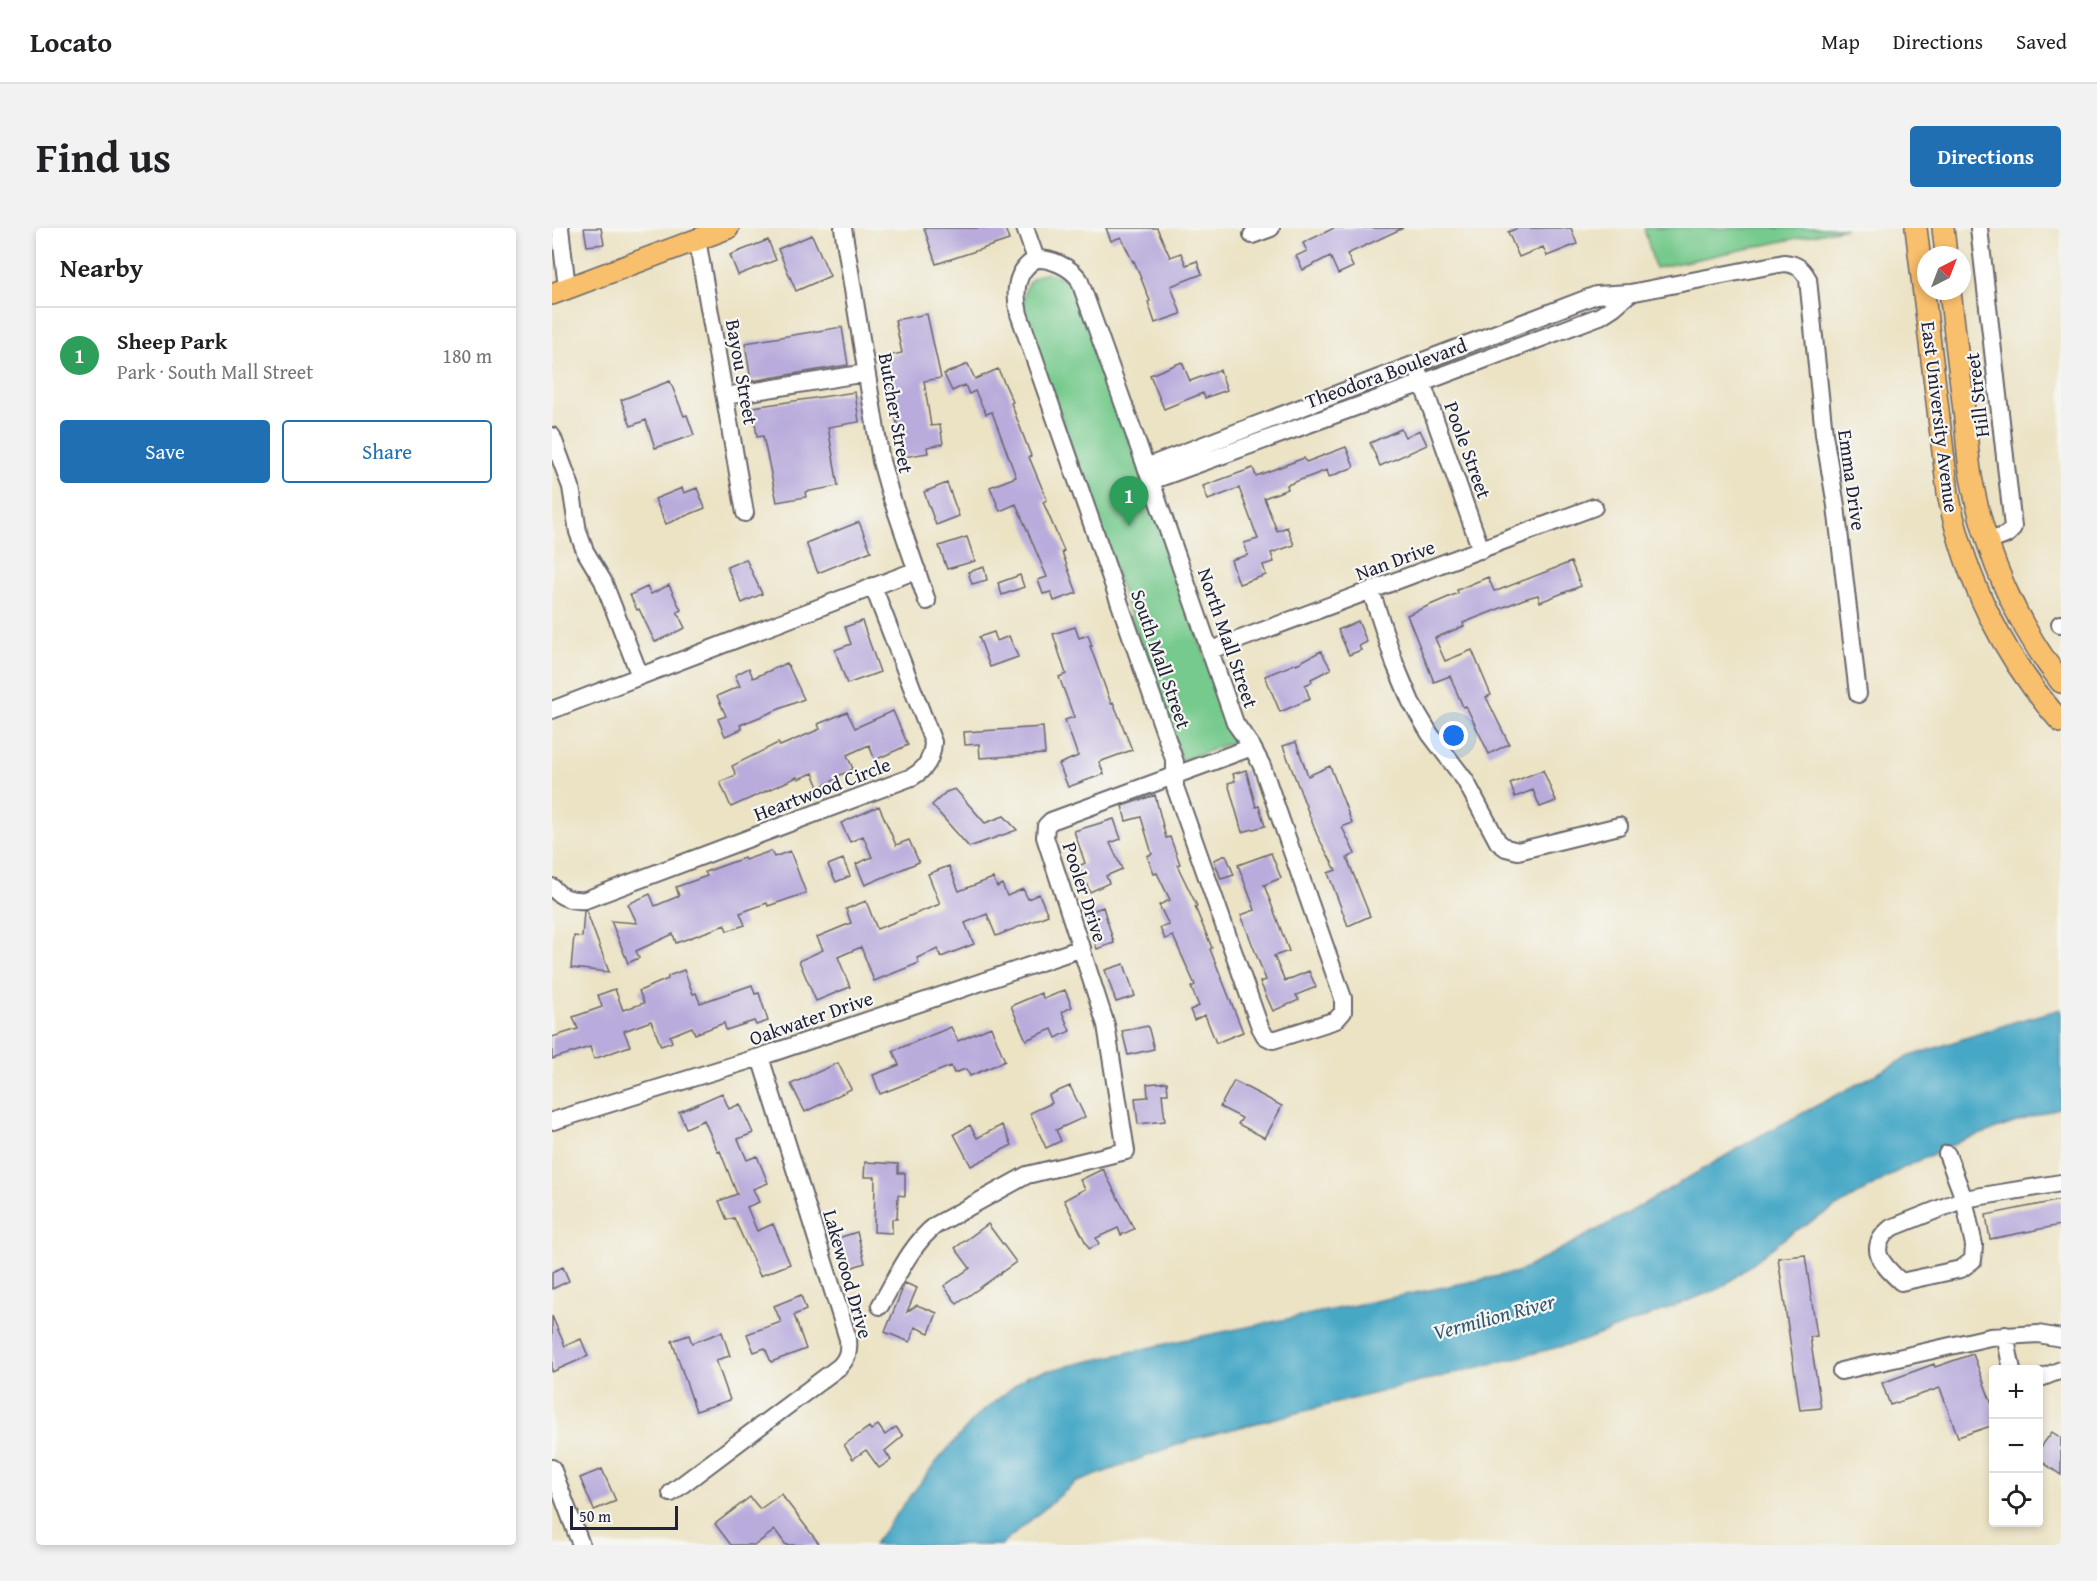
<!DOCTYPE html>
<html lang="en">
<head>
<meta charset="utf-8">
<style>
	:root { --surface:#fff; --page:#f2f2f2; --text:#202124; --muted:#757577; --line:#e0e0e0; --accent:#1f6fb2 }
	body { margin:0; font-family:"Gentium Book Plus",serif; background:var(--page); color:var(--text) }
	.controls { position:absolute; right:18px; bottom:18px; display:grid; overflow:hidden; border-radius:6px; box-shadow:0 3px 9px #0003 }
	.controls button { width:54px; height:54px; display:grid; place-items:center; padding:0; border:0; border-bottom:2px solid var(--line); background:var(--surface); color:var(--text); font:30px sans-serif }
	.compass { position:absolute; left:1365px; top:18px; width:54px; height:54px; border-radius:50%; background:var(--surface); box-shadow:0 3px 9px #0003; rotate:42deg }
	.scale { position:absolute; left:18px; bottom:15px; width:108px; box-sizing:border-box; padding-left:6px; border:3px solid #22223b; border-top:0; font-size:16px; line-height:21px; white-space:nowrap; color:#22223b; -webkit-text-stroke:4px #f6f6f2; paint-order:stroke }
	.you { position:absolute; left:902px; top:508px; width:21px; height:21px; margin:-15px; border:4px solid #fff; border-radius:50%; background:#1a73e8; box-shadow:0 0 0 9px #1a73e833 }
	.badge { display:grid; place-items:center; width:39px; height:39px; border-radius:50%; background:var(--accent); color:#fff; font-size:20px; font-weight:700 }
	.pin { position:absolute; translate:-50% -50px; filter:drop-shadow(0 2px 3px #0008) }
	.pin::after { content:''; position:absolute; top:32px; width:21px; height:18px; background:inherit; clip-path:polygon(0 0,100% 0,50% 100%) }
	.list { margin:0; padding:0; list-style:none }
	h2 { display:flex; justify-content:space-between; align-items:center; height:78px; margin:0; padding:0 24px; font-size:26px }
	h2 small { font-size:20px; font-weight:400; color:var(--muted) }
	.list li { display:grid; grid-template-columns:39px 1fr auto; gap:18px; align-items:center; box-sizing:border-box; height:96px; padding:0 24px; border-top:2px solid var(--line) }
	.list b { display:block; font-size:22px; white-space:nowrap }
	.list p { margin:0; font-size:20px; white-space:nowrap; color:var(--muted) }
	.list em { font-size:20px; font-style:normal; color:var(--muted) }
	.actions { display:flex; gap:12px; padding:18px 24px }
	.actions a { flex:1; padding:14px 0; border:2px solid var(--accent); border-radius:6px; text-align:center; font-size:21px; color:var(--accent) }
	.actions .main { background:var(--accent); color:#fff }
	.icon { flex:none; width:33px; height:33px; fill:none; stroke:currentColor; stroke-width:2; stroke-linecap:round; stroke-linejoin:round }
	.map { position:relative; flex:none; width:1509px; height:1317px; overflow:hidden; border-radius:6px }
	header { display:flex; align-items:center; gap:36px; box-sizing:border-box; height:84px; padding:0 30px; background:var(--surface); border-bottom:2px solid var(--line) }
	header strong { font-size:28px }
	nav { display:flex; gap:33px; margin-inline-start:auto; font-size:21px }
	.intro { display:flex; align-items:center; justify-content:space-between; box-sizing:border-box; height:144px; padding:0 36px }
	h1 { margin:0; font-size:42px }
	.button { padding:15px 27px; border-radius:6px; background:var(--accent); color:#fff; font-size:21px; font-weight:700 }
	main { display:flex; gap:36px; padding:0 36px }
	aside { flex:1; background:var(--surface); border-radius:6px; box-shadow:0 3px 9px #0003 }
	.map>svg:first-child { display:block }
</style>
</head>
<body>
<header>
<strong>Locato</strong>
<nav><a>Map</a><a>Directions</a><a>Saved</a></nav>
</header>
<div class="intro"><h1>Find us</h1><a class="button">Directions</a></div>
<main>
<aside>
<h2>Nearby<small></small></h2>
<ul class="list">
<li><span class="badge" style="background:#2e9e5b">1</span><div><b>Sheep Park</b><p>Park · South Mall Street</p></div><em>180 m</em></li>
</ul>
<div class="actions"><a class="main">Save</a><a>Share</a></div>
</aside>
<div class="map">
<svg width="1509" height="1317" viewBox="0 0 1509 1317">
	<rect width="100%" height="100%" fill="#f6f6f2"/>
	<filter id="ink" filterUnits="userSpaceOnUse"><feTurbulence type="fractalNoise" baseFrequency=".0167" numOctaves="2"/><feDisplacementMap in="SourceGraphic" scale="12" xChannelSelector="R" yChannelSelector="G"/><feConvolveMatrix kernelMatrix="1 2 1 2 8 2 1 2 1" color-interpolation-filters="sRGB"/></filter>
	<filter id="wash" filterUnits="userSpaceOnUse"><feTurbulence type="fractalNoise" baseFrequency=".008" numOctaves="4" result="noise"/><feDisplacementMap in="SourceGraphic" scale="24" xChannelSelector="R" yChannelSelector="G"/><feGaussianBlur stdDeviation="1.35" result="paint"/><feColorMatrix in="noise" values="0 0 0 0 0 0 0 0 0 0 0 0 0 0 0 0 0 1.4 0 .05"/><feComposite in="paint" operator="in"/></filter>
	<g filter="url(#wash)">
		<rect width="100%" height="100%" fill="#ece3c5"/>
		<path fill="#77ca8d" stroke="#4c7664" stroke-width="1.5" d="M1092,0H1294L1103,40Z
			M493,45C509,46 520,55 527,69L683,513L630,533L471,83C471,65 473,49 493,45Z"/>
		<path fill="#46a8c6" stroke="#346580" stroke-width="1.5" d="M1509,781V879L1409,913L1351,940L1238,1006L1169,1060L1031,1113L641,1211L523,1255L449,1317H321L386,1232L426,1187L476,1147L636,1111L966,1044L1071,988L1204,910L1356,829L1462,794Z"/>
		<g id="blocks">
			<path fill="#b9acdc" d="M32,0H49L52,16L35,18Z
				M372,0H453L457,12L384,36Z
				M554,0H605L618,29L629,25L634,37L645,33L650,46L619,58L629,86L603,95L596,74L598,73L582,33L581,34L569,9L559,13Z
				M782,0H851L795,26L801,39L786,46L778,28L751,42L744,28L755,23L751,15Z
				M966,0H1019L1025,16L995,28L991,19L967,29L956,4Z
				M260,7L278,48L244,63L226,21Z
				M216,12L224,32L186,47L178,27Z
				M375,86L389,150L372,153L379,198L388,197L391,216L375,219L376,225L352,229L331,129L350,125L343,92Z
				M290,99L296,137L199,153L193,115Z
				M630,134L638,153L668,142L675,162L653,170L651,165L612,181L598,147Z
				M416,136L423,151L446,141L461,174L459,175L479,228L477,229L495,272L491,274L512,323L510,324L525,365L502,373L499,364L491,366L486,352L495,349L464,276L448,283L438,259L464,249L440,184L434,186L423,163L417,166L413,157L400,163L392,146Z
				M118,153L132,188L135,187L142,207L103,220L94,192L79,198L69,172Z
				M303,164L307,194L276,199L286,258L253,264L254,269L225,274L211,208L205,209L201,179Z
				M849,201L853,209L868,202L875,217L828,238L818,215Z
				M794,219L802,239L777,249L775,242L735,257L736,261L712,270L725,303L735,299L742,317L719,325L722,334L711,337L714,347L687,356L679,332L696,327L692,315L706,311L687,260L656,272L651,258L701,240L704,248L752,230L754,234Z
				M395,255L407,288L384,297L372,264Z
				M130,260L132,265L145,260L153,280L114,296L103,271Z
				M307,294L319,323L266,345L254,315Z
				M415,309L423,333L395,341L387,318Z
				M194,331L210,366L190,375L175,339Z
				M1019,334L1029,358L988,374L986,367L972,371L911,395L912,398L883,410L893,433L920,422L939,467L934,469L957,516L937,526L914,478L911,479L898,448L882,454L855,387L906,365L905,362L936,349L942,363L947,362Z
				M432,339L435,352L420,356L416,344Z
				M468,347L472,359L450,367L446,355Z
				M117,357L129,382L125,384L133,400L103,414L87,381L85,382L78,367L95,359L99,366Z
				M310,393L328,444L295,456L283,422L299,416L293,399Z
				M806,393L815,414L807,418L809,422L797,427L786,402Z
				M523,399L527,410L536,407L540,418H538L559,475L561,474L568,491L580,522L547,534L552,546L516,559L507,536L526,528L513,492L522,489L507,449L514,446L501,406Z
				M442,404L445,413L457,408L466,429L438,439L427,409Z
				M769,423L779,441L759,451L760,454L753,457L758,471L728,484L713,448L745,435V436Z
				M235,435L252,471L188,497L190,501L173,508L166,491L174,488L165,468L188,458L183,447L197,440L201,450Z
				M341,483L356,517L323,532L317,517L295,527L301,541L284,549L285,551L267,559L261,545L246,551L245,549L179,579L168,554L184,547L180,538L226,515L228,518L268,501L266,496L295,484L303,500Z
				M491,499L493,526L428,530L427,516L413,517L412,504Z
				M744,514L756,548L778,538L800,595L790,599L803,626L795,630L818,688L796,698L776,645L784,642L765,607L731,518Z
				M694,542L704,579L707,578L713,598L690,604L676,555L683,553L681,546Z
				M991,542L1004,573L988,579L981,562L963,569L958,555Z
				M403,561L433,595L452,588L465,602L417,619L380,577L394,564Z
				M603,567L614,610L618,609L628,636L625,637L645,678L643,679L660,720L658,721L691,804L664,815L653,787L642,792L638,782L647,778L639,759L643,757L621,708L613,711L608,700L617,697L607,677L618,672L605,645L602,646L595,628L600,626L589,589L574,593L570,578Z
				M327,578L344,617L357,612L367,634L313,657L304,636L320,629L311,608L298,614L289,595Z
				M562,591L569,611L558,615L570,641L554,648L557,655L538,664L527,638L533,635L522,603Z
				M219,623L222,629L238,623L254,665L216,678L215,675L188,685L193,697L175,703L173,697L124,715L121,706L84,723L87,730L76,735L59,693L85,695L76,676L98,666L103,678L127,668L124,659L155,648L153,644L192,630L193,632Z
				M719,625L729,650L712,657L737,723L722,728L733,753L757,743L764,759L744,767L747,772L721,783L708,754L714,752L689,687L703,682L686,637Z
				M674,627L682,647L669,651L662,632Z
				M291,631L298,648L284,654L276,637Z
				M397,638L407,663L441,650L445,659L450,656L455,668L471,661L476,671L487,666L496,687L444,708L435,686L413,695L422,716L389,729L386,721L365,730L367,735L322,753L309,719L286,729L298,759L264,773L247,733L271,722L265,709L299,695L294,681L314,673L325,701L388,676L376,646Z
				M551,679L562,715L545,721L534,685Z
				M34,682L57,744L19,740L22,708L30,709L32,683Z
				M572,736L583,768L564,774L553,742Z
				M132,742L141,766L144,765L148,775L200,757L203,766L207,765L216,793L204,797L202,793L174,802L172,795L143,806L140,799L118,808L120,814L109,818L99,793L72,803L78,818L42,831L38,819L0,831V809L26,801L21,789L50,779L46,767L63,761L71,782L92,775L87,763L116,751V748Z
				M513,762L520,779L510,784L518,803L504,810L500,801L474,812L459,778L489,765L492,771Z
				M596,798L602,821L576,827L570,803Z
				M399,799L406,813L439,799L453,833L418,848L414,841L402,845L399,838L328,866L321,847L347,837L341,823Z
				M286,835L299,861L253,884L239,856Z
				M682,853L730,878L713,910L686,896L690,890L668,879Z
				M615,854L616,866H610L613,893L586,896L583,870L596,869L595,856Z
				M518,858L533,889L504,902L509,913L494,920L478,885L500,875L497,867Z
				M170,865L177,881L188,876L201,905L186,911L195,932L205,928L216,955L201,961L207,974L195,979L205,1003L221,996L238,1036L208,1048L182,990L175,992L167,973L185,966L168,923L166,924L152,892L134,900L127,884Z
				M418,897L425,910L450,897L460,917L419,938L402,906Z
				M313,934L346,936V945H353V968L346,967L345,991H340V1005L322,1004L323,949H312Z
				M551,941L582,1001L569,1007L566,1000L544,1010L547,1016L537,1021L512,972L533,961L528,952Z
				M1509,972V997L1438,1011L1434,987Z
				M436,996L464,1034L405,1076L392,1058L418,1040L403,1020Z
				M305,1004L313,1035L295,1041L286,1010Z
				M1253,1027L1265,1108L1258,1109L1269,1180L1248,1182L1226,1030Z
				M11,1039L17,1053L0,1061V1044Z
				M353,1055L365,1060L355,1084L365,1077L385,1085L377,1105L363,1099L358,1114L333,1104Z
				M249,1067L254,1082L242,1087L254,1121L219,1134L213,1120L202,1124L195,1106L229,1094L222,1078Z
				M0,1088L13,1118L29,1111L36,1128L0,1144Z
				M170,1104L178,1128L164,1132L178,1172L144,1183L120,1113L137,1107L140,1115Z
				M1421,1126L1442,1182V1197L1406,1209L1388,1160L1338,1177L1330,1155L1382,1136L1383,1139Z
				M326,1197L333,1207L344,1199L351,1208L333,1223L339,1232L327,1240L314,1222L301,1231L292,1217L317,1199L319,1202Z
				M1500,1204L1509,1210V1247L1486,1231V1223Z
				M50,1241L64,1273L42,1282L28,1250Z
				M229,1266L268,1317H234L223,1302L203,1317H179L163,1296L198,1269L208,1281Z"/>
		</g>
	</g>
	<g filter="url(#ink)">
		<use href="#blocks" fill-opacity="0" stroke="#69666b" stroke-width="1.5"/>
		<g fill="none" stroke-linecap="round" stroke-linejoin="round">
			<defs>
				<path id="minor" d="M8,0L15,60
					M291,0L329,233L338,265L375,373
					M473,0L484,31
					M1427,0L1461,299C1457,309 1445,310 1435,313
					M700,7L719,0
					M145,11L193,285
					M484,31C499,30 518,39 527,51L594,239L683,495L700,519L710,538L791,770V784L784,792L721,812L713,808L708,799L623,559V534L467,86C462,64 463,43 484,31Z
					M867,146L929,322
					M173,168L314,145
					M0,208L19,259L26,304L33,323L51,353L88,448
					M594,239L1044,67L1078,65L1232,35C1244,36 1250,40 1256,51L1272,206L1284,278L1306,466
					M599,253L870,155L1048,88L1062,79L1078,65
					M819,363L843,436L859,474L878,506L913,552L946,614L954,620L966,623L1067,598
					M1508,396H1509
					M659,422L1042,279
					M0,482L365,342
					M0,659C9,670 19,673 33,672L360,549C374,541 380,531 381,514L321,358
					M1,893L208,829L530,720
					M1395,926L1412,971L1509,955
					M1412,971L1422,1017L1421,1032L1409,1041L1349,1054C1331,1037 1313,1021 1339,1000Z
					M328,1078C344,1051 359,1016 384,997L475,947L574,923L554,797L493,609L494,598L499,593L700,519
					M1453,1107L1460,1142
					M1289,1143L1438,1109L1486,1106L1509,1110
					M1486,1151L1509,1142
					M0,1240L29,1317
					M119,1265L287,1139C296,1130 297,1123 296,1111L208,829"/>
				<path id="major" d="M1364,0L1396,265C1412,350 1452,430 1509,494
					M1391,0L1394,27
					M1398,63C1403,106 1408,148 1413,191C1415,212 1416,234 1420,254C1434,326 1464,396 1509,454
					M0,66L176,0"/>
			</defs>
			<use href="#minor" stroke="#69666b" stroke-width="20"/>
			<use href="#major" stroke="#69666b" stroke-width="24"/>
			<use href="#minor" stroke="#fff" stroke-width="16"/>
			<use href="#major" stroke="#f8bf6c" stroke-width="21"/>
		</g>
	</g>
	<g text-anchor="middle" stroke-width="4.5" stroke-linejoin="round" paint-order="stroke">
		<g font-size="20" fill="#22223b" stroke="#f6f6f2">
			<text transform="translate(190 144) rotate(80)" y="7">Bayou Street</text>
			<text transform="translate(834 145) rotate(-20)" y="7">Theodora Boulevard</text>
			<text transform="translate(1425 167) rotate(-97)" y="7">Hill Street</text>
			<text transform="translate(344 185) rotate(80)" y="7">Butcher Street</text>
			<text transform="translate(1388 189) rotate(83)" y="7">East University Avenue</text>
			<text transform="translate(916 222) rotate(70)" y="7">Poole Street</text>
			<text transform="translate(1300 252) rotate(82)" y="7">Emma Drive</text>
			<text transform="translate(843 332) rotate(-20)" y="7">Nan Drive</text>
			<text transform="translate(676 410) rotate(71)" y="7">North Mall Street</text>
			<text transform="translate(609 431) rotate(71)" y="7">South Mall Street</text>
			<text transform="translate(270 561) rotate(-21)" y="7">Heartwood Circle</text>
			<text transform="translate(533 664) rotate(72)" y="7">Pooler Drive</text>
			<text transform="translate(259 790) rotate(-19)" y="7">Oakwater Drive</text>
			<text transform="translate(296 1046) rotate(74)" y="7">Lakewood Drive</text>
		</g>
		<g font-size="21" font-style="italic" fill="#305873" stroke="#f6f6f2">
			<text transform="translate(942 1089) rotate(-15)" y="7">Vermilion River</text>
		</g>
	</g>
</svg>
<div class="controls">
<button>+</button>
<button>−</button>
<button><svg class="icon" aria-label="locate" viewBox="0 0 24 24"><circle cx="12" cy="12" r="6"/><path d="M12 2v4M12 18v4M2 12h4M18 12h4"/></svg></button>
</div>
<svg class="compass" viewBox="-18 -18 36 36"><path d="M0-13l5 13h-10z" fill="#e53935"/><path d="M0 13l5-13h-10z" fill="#757577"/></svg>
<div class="scale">50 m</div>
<div class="you"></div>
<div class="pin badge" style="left:577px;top:298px;background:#2e9e5b">1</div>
</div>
</main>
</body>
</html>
